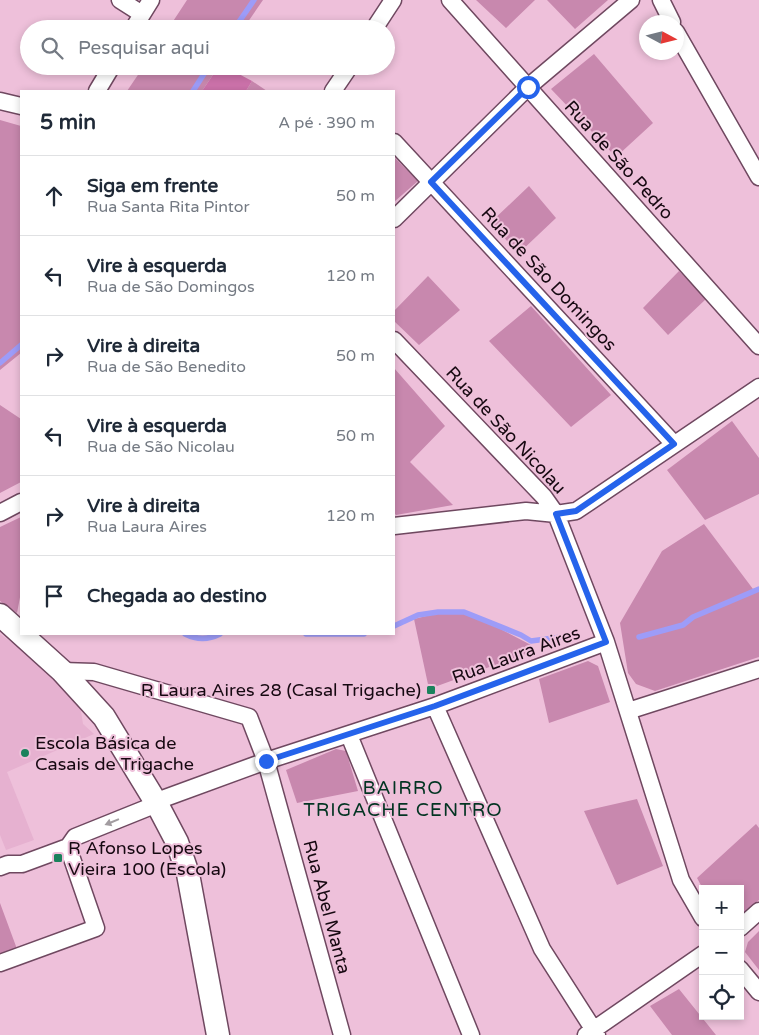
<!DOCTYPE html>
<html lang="pt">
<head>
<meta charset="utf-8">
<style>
	:root { --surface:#fff; --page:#f6f6f7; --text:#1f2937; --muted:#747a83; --line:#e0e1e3 }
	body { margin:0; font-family:"Varela Round",sans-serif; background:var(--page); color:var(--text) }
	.controls { position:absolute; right:15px; bottom:15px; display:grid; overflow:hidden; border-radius:0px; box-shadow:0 2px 8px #0003 }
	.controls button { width:45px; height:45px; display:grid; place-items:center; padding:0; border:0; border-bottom:1px solid var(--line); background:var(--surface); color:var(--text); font:25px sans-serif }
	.compass { position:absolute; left:639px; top:15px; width:45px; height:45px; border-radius:50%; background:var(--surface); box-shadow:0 2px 8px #0003; rotate:97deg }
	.stop { position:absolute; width:15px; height:15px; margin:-11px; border:4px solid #2563eb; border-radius:50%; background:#fff }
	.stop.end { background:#2563eb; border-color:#fff; box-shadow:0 1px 5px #0008 }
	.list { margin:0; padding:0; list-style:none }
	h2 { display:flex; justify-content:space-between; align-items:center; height:65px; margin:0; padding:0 20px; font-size:21px }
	h2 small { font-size:16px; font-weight:400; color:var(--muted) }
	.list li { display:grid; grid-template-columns:32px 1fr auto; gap:15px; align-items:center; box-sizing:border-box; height:80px; padding:0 20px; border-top:1px solid var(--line) }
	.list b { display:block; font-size:19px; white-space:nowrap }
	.list p { margin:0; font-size:16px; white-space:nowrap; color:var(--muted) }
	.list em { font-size:16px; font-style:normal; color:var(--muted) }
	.icon { flex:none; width:28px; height:28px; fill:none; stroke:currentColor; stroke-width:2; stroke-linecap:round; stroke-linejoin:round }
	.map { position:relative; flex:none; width:759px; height:1035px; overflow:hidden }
	.search { position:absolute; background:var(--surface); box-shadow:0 2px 8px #0003; left:20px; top:20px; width:375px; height:55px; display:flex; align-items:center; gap:12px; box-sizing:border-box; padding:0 18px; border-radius:28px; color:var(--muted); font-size:19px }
	.panel { position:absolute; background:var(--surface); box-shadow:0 2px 8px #0003; left:20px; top:90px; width:375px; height:545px; border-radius:0px }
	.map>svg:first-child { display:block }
</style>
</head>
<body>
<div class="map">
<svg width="759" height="1035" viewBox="0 0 759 1035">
	<rect width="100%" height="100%" fill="#eec0da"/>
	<path fill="#e6b1d0" d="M0,634L22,650L80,705L83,724L94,734L7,772L34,840L6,850L0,835Z"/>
	<path fill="#c888ae" d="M187,0H263L243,29H168Z
		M476,0H535L506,28Z
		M547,0H608L575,29Z
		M594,54L653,123L616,157L551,89Z
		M144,66H219L202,91H127Z
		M252,81L267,91H246Z
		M0,120L21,126V353L0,370Z
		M394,157L418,181L394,202Z
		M529,186L556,218L518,254L491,222Z
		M679,271L706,299L668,335L643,308Z
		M428,276L460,310L419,345L394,321V311Z
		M531,306L611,395L571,427L489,341Z
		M394,368L445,426L410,462L453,505L396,515L394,513Z
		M0,405L21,419V482L0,493Z
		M732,421L759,458V494L705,520L667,470Z
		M21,517V592L17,613L0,601V527Z
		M704,524L753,589L759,587V657L655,691L636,684L628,673L620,623L662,551Z
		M458,612L487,622L531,645V652L429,689L414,619L434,614Z
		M588,661L598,666L610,702L549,723L539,679Z
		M336,749L346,751L358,791L297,803L286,770Z
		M637,799L663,866L617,885L584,811Z
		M756,824L759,828V900L740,916V889H703L697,878Z
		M0,903L17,949L0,955Z
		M759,931V970L745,952L748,942Z
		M679,989L716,1035H672L650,1006Z"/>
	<path fill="#cc72aa" d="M219,66H240L237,73L252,81L246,91H202Z"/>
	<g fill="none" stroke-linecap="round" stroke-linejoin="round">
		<path stroke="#9d9cf8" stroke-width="5.5" d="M234,29L254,0
			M193,91L209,66
			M0,363L21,345
			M394,626L418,615L438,612H464L521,635L531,641L569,636
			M185,634C197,640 208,640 220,634
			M306,634H364
			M639,637L683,625L693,617L759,589"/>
		<defs>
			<path id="street" d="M120,0L142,14
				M450,0L759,346
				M661,0L672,22
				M133,29L151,0
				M374,29L393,0
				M676,32L759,177
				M97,91L112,66
				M333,91L350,66
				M0,101L21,106
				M394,142L674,444
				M394,219L528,87L631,0
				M394,340L544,497L556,514L606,642L681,880L703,918
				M0,513L21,502
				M394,526L526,511L556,514L576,511L759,387
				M62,671L94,672L249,717L266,761L342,1035
				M435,706L542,949L597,1035
				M628,711L759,669
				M349,735L471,1035
				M0,867L8,864H22L68,847L75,837L157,804L165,798L266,761L435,706L606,642
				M740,928L759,911
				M0,963L96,928L68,847
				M740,969L759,992
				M586,1035L703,954"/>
			<path id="secondary" d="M0,615L62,671L104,717L157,804L177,842L188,874L218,1035"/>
		</defs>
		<use href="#street" stroke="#6f4860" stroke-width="19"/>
		<use href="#secondary" stroke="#6f4860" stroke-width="25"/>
		<use href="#street" stroke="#fff" stroke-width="16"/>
		<use href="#secondary" stroke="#fff" stroke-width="22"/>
	</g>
	<defs><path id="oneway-solid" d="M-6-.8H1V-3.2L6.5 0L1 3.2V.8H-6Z" transform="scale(1.25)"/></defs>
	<use fill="#a29ca0" href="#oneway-solid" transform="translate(112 822) rotate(158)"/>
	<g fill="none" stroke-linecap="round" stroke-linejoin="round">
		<path stroke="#2563eb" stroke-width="6" d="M266,761L435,706L606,642L556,514L576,511L674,444L431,182L528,87"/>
	</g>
	<g fill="#1a825c" stroke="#eec0da" stroke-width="2">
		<rect x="426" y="685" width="10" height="10" rx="2.5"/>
		<circle cx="25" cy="753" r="5"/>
		<rect x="53" y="853" width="10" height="10" rx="2.5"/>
	</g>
	<g text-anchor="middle" stroke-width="4" stroke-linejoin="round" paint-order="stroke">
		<g font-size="18" fill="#160811" stroke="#eec0da">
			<text transform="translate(619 160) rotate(48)" y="6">Rua de São Pedro</text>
			<text transform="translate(549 279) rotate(47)" y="6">Rua de São Domingos</text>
			<text transform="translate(506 430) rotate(47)" y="6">Rua de São Nicolau</text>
			<text transform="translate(516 655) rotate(-20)" y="6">Rua Laura Aires</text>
			<text transform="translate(327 907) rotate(75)" y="6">Rua Abel Manta</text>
		</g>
		<g font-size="18" fill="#160811" stroke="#eec0da" text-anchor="start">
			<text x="421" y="696" text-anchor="end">R Laura Aires 28 (Casal Trigache)</text>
			<text x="35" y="749">Escola Básica de<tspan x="35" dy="21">Casais de Trigache</tspan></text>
			<text x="68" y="854">R Afonso Lopes<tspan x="68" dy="21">Vieira 100 (Escola)</tspan></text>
		</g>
		<g font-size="19" letter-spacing="1" fill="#023422" stroke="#eec0da">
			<text x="403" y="794">BAIRRO<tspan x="403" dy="22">TRIGACHE CENTRO</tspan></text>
		</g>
	</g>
</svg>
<div class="controls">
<button>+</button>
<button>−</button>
<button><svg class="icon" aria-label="locate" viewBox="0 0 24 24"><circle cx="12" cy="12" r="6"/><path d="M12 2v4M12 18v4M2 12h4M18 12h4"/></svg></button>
</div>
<svg class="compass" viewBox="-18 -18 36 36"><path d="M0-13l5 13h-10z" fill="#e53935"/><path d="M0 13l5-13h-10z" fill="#747a83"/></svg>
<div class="stop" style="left:528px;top:87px"></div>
<div class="stop end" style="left:266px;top:761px"></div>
<div class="search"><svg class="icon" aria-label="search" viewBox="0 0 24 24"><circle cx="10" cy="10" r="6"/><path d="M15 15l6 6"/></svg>Pesquisar aqui</div>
<section class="panel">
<h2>5 min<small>A pé · 390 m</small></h2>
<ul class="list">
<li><svg class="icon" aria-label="ahead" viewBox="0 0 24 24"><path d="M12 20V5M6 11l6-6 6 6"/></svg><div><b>Siga em frente</b><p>Rua Santa Rita Pintor</p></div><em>50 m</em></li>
<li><svg class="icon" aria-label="left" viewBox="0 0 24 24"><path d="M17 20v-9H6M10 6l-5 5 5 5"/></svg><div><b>Vire à esquerda</b><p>Rua de São Domingos</p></div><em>120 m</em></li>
<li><svg class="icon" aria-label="right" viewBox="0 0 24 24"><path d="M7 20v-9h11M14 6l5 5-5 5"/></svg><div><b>Vire à direita</b><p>Rua de São Benedito</p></div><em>50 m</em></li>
<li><svg class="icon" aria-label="left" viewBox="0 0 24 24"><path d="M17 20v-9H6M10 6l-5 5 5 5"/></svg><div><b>Vire à esquerda</b><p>Rua de São Nicolau</p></div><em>50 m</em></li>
<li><svg class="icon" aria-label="right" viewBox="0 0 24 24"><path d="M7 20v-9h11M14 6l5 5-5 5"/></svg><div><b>Vire à direita</b><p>Rua Laura Aires</p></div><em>120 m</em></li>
<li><svg class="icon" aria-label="arrive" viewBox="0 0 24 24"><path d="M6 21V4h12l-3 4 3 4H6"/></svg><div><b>Chegada ao destino</b></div></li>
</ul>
</section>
</div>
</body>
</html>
